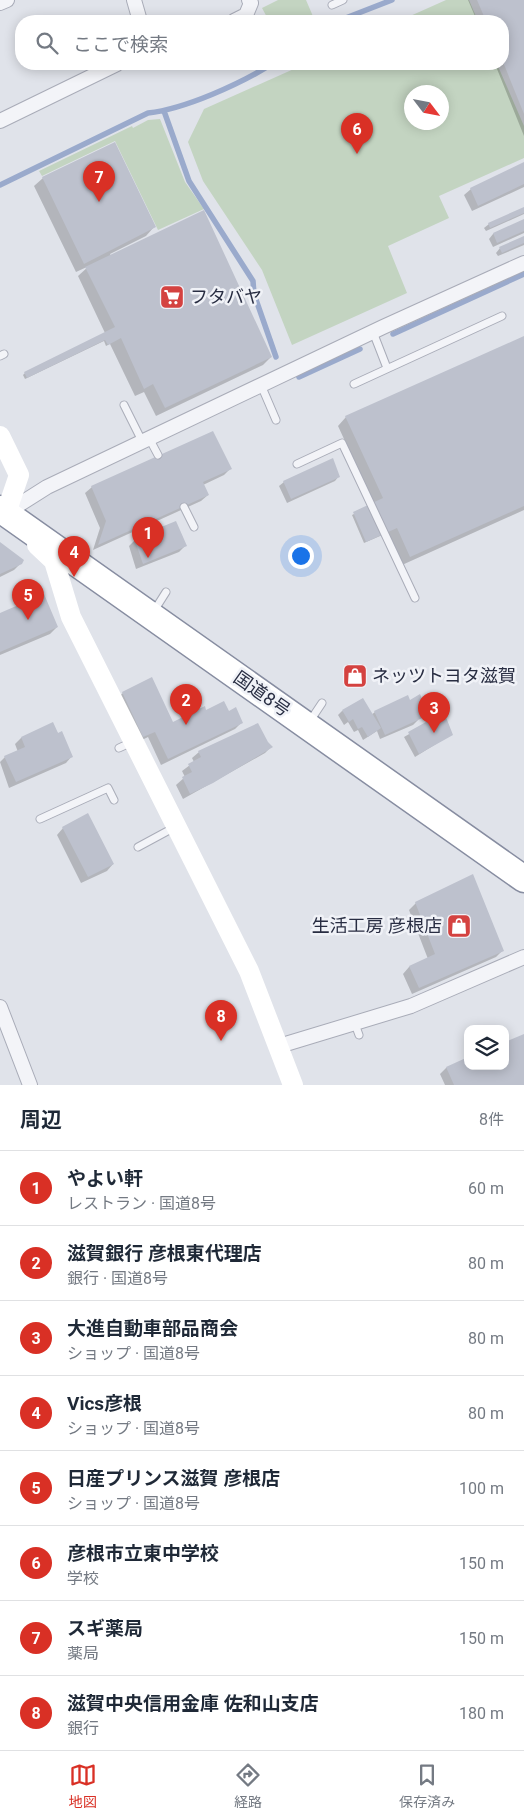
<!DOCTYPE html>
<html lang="ja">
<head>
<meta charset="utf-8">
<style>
	:root { --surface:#fff; --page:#f2f2f3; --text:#1f2937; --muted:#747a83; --line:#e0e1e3; --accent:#d93025 }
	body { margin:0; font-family:Roboto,"Noto Sans JP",sans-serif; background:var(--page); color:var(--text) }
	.controls { position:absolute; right:15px; bottom:15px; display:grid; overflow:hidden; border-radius:10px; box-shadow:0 2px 12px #0003 }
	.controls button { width:45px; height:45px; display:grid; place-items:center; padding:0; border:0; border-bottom:1px solid var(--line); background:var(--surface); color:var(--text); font:25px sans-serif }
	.compass { position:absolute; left:404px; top:85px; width:45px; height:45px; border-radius:50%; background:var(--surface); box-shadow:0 2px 12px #0003; rotate:122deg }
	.you { position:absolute; left:300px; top:555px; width:18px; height:18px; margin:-12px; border:4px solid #fff; border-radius:50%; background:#1a73e8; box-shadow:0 0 0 8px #1a73e833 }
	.badge { display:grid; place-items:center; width:32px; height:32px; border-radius:50%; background:var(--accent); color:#fff; font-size:16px; font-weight:700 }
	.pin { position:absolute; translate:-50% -41px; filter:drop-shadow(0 1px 2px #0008) }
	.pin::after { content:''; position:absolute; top:26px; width:18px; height:15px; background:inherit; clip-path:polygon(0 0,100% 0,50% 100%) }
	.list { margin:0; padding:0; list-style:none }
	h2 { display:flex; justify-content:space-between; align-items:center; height:65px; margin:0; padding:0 20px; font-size:21px }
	h2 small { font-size:16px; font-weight:400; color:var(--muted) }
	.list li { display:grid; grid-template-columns:32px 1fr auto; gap:15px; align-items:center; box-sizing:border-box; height:75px; padding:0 20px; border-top:1px solid var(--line) }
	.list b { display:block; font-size:19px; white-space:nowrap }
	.list p { margin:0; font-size:16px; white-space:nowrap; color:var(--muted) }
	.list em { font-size:16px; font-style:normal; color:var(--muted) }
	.icon { flex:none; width:28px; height:28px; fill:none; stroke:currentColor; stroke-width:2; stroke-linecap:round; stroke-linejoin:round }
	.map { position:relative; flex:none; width:524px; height:1085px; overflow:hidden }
	.search { position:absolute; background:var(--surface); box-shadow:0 2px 12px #0003; left:15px; right:15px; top:15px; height:55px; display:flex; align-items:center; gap:12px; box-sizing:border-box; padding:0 18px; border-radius:20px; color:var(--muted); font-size:19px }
	.sheet { height:665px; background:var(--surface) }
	nav { display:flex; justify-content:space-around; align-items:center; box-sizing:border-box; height:70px; border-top:1px solid var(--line); background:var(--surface); font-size:14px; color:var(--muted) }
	nav a { display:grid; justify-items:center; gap:2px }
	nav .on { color:var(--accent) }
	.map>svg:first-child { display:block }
</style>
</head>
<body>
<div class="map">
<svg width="524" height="1085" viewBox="0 0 524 1085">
	<rect width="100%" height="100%" fill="#e0e3ea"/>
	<path fill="#c3d4c1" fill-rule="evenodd" d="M278,0H306L315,21H269L262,8Z
		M446,0H469L478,21H399Z
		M305,64H497L524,126V158L439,196L449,218L388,246L407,293L292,345L262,270L203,181L188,142L204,109ZM442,92V122H412V92Z
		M160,119L185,182L204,209L158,230L115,141L42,176L39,171L132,126L133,128L148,120Z"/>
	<path fill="#0003" d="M468,0H524V136L495,64H503V21H477Z
		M524,165V187L472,211L464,195L471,189Z
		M43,178L154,227L146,236L110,254L111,256L271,357L263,365L156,416L144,392L135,396L110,344L106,346L104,341L25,379L23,375L25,373L105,333L78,276L89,266L76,272L34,186Z
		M524,208V214L486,231L484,228L489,224Z
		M524,221V233L493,247L489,239L493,234Z
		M524,238V245L498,256L496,253L500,248Z
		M524,337V510L402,565L387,533L364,543L352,515L374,504L338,426L346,417Z
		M230,469L224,475L203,485L208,495L201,501L93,550L100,528L85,493L92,487Z
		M339,476L335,481L287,503L279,486L284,482Z
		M135,540L185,546L179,552L136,569L129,546Z
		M0,544L21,563L14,570L0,577Z
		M0,615L57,627L50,634L0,655Z
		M123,693L172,724L206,712H229L242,722L235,729L161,765L148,737L136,743L116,699Z
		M342,711L371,715L375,712L418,720L413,725L380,739L377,731L363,740L358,730L354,732L348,722L344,725L338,715Z
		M444,714L452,734L415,757L404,737Z
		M52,724L72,756L66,763L9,788L0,762L5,757L18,752L15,744L21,738Z
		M267,743L271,747L265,753L183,799L176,785L185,777L182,771L194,762L192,758L199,752Z
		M63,828L113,864L107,871L81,883L57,835Z
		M416,903L503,950L496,957L412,994L403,974L409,967L428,959L409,910Z
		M524,1035V1085H445L440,1074L446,1068L468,1059V1066H505Z"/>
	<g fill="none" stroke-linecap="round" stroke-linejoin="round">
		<path stroke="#9aaacc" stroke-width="5.5" d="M338,21L392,0
			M164,111L189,181L253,281L254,294L276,357
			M0,185L148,113C185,109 240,84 272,64
			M393,334L524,274
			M299,377L360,349"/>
	</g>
	<path fill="#bdc1cd" d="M477,0H524V114L503,62V21H486Z
		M115,142L156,227L84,264L42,177Z
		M524,162V184L478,206L470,188Z
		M524,207V213L490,228L488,223Z
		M204,210L272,357L165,408L153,384L144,389L121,338L108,345L105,340L27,378L24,372L115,327L85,267Z
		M524,219V231L497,243L493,233Z
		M524,236V243L502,253L499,247Z
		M524,336V506L410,557L397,528L366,542L353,512L383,498L345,416Z
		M213,431L232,469L203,482L209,495L98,545L106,521L91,486Z
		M333,458L340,477L291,499L283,481Z
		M176,521L187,546L143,564L134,538Z
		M0,542L24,560L22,564L0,574Z
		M44,594L58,627L0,652V613Z
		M152,677L173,722L205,706L206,710L224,701L229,711L236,707L243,723L168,759L155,732L143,737L122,692Z
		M420,694L429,715L385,735L374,711L408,695L410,700Z
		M363,698L381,728L368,737L362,727L358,729L353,719L349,722L342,710Z
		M444,712L453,735L419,754L408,732Z
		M53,722L58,733L62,731L73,757L16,782L4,756L25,747L21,737Z
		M258,723L268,742L273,747L213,783L190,794L182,777L192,772L188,764L201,757L198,751Z
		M88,813L114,864L88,877L62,827Z
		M473,874L504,951L419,988L409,966L435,954L415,902Z
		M524,1034V1085H454L446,1067L468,1057V1066H505V1042Z"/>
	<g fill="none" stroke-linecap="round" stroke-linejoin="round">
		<defs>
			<path id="lane" d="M332,5L343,0
				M373,332L387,368
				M0,356L4,354
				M354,384L502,316
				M261,385L276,420
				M124,405L142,441
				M149,438L158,455
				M297,464L342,443L415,598
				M184,507L194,527
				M154,611L166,592
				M310,721L322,703
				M119,748L132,742
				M40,819L108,788L114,800
				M138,847L175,827
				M355,1024L359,1035"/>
			<path id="street" d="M134,0L140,21
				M0,3L7,0
				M234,21L246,15L251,3L249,0
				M0,121L117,64
				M6,513L47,487L383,327L524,263
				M0,1007L30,1085
				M279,1046L411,1006L524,957"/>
			<path id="highway" d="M0,509L524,879"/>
		</defs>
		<use href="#lane" stroke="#a9acb8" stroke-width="9"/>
		<use href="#street" stroke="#a9acb8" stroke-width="16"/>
		<use href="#highway" stroke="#878da1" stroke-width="29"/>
		<use href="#lane" stroke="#f3f4f8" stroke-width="7"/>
		<use href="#street" stroke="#f3f4f8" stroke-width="14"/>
		<path stroke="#fff" stroke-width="20" d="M0,436L19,475L6,513L15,522
			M37,545L54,561L71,617L249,971L293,1085"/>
		<use href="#highway" stroke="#fff" stroke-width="26"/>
	</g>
	<defs>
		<symbol id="supermarket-square" viewBox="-11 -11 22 22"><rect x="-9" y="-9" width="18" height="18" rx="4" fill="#d44240" stroke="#f0f2f7"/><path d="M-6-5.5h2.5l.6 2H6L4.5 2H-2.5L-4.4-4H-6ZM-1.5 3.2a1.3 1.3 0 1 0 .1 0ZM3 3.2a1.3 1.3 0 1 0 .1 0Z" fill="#fff"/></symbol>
		<symbol id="shop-square" viewBox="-11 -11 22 22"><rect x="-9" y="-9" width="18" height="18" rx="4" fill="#d44240" stroke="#f0f2f7"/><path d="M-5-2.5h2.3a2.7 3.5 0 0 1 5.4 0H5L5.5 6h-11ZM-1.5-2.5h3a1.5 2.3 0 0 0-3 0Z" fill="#fff"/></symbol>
	</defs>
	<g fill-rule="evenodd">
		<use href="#supermarket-square" x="158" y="283" width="28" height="28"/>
		<use href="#shop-square" x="341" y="662" width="28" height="28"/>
		<use href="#shop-square" x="445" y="912" width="28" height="28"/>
	</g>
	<g text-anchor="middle" stroke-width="5" stroke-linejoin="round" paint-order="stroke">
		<g font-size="18" fill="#282d42" stroke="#f0f2f7" text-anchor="start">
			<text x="190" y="303">フタバヤ</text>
			<text x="372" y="682">ネッツトヨタ滋賀</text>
			<text x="442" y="932" text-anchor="end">生活工房 彦根店</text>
		</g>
		<g font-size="18" fill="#282d42" stroke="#f0f2f7">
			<text transform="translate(262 694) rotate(35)" y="6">国道8号</text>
		</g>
	</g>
</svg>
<div class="controls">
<button><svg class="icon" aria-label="layers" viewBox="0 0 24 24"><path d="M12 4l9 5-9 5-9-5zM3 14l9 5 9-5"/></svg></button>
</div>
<svg class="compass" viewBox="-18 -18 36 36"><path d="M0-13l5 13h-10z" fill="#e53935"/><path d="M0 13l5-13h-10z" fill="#747a83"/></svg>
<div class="you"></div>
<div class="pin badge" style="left:148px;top:558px">1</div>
<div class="pin badge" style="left:186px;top:725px">2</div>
<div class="pin badge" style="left:434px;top:733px">3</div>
<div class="pin badge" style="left:74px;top:577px">4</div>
<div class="pin badge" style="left:28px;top:620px">5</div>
<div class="pin badge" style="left:357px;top:154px">6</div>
<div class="pin badge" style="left:99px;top:202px">7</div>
<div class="pin badge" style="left:221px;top:1041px">8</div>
<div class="search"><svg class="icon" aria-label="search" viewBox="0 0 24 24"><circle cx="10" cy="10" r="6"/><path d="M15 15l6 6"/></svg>ここで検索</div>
</div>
<section class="sheet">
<h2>周辺<small>8件</small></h2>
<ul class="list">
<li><span class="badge">1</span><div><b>やよい軒</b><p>レストラン · 国道8号</p></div><em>60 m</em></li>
<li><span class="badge">2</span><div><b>滋賀銀行 彦根東代理店</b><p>銀行 · 国道8号</p></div><em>80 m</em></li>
<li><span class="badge">3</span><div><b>大進自動車部品商会</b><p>ショップ · 国道8号</p></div><em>80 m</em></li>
<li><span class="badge">4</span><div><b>Vics彦根</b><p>ショップ · 国道8号</p></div><em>80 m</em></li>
<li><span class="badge">5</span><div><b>日産プリンス滋賀 彦根店</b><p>ショップ · 国道8号</p></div><em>100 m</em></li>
<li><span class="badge">6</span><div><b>彦根市立東中学校</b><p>学校</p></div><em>150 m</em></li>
<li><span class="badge">7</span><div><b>スギ薬局</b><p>薬局</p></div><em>150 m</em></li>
<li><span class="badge">8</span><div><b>滋賀中央信用金庫 佐和山支店</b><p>銀行</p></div><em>180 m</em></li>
</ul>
</section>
<nav>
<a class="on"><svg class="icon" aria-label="map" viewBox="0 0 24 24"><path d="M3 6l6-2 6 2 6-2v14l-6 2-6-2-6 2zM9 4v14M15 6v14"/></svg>地図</a>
<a><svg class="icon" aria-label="directions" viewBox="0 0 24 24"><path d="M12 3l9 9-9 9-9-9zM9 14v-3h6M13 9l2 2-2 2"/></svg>経路</a>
<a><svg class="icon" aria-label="saved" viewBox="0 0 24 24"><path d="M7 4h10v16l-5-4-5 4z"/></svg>保存済み</a>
</nav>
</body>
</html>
